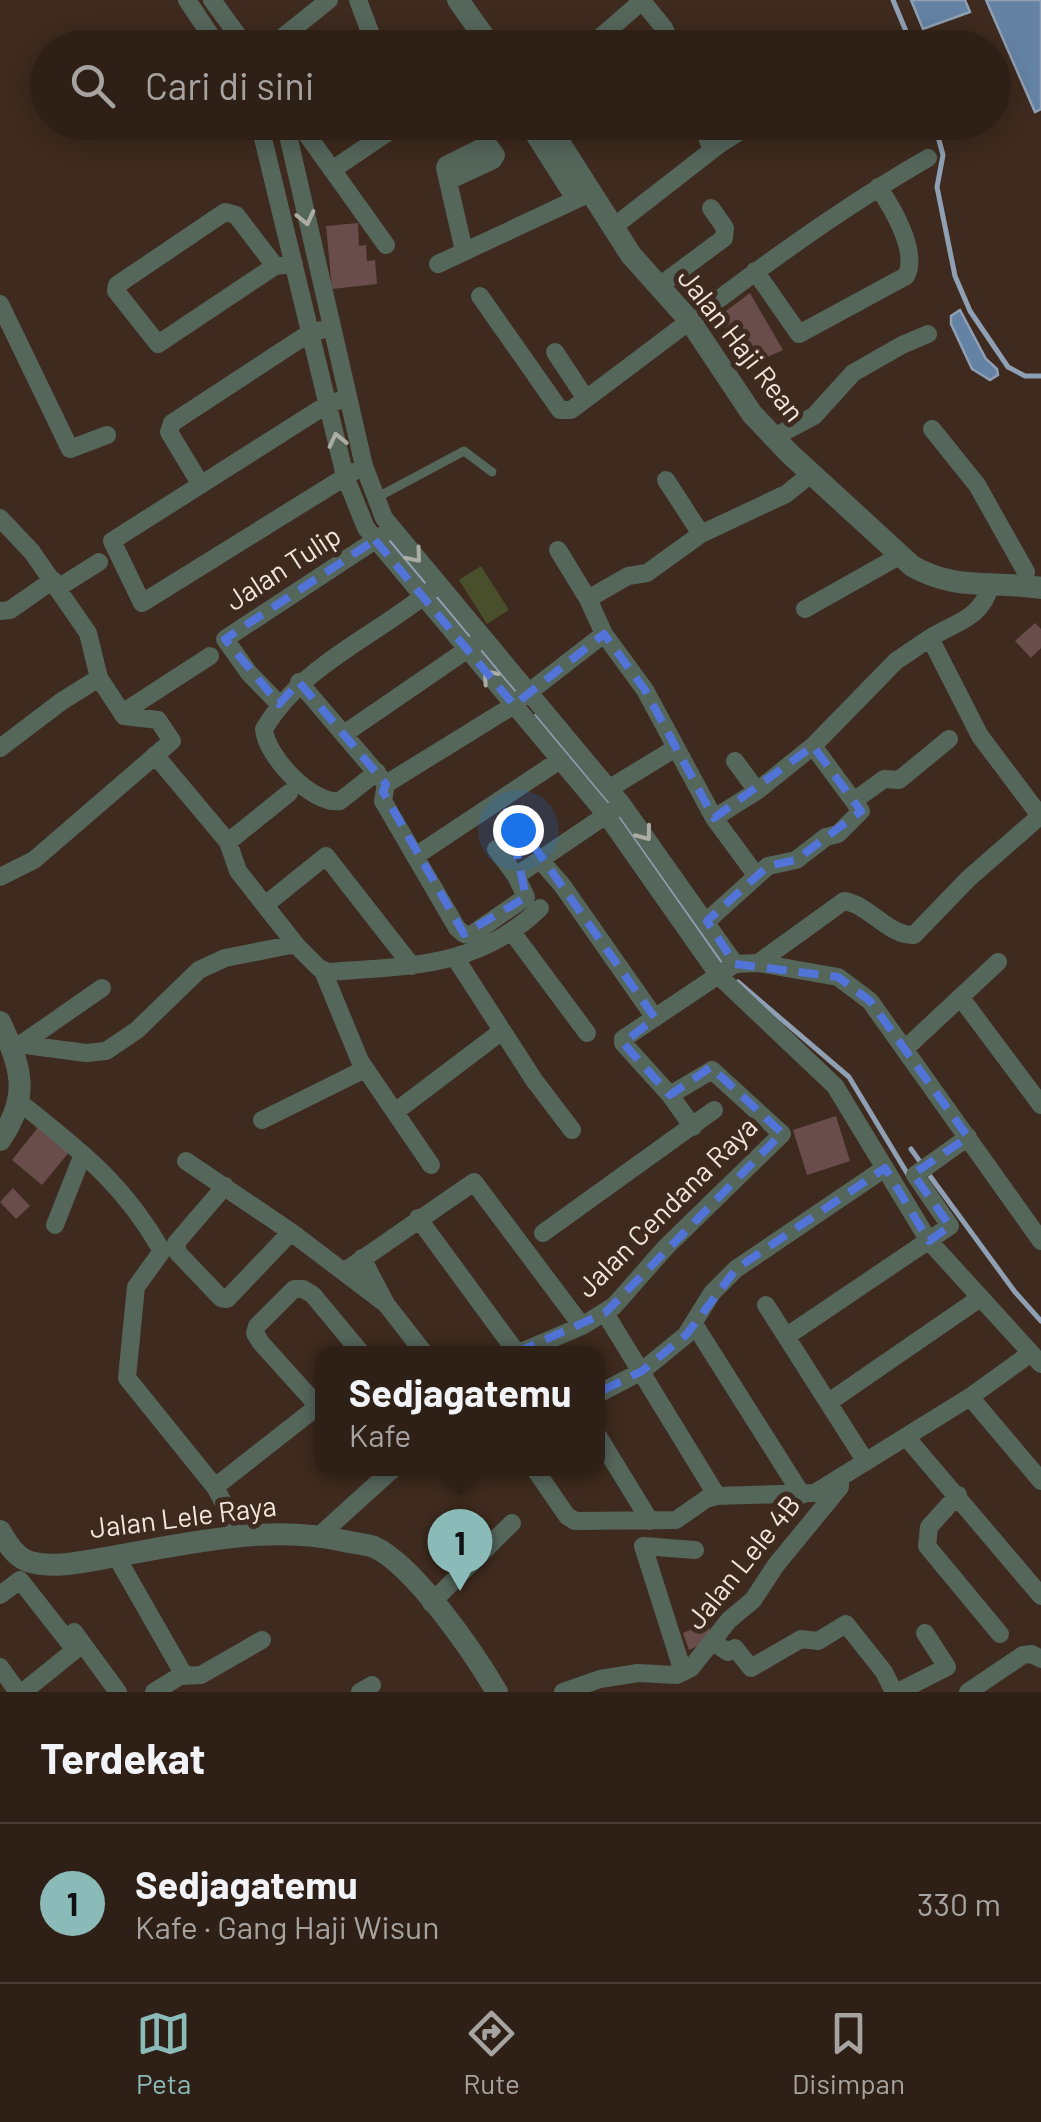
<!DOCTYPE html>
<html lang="id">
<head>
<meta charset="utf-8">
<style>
	:root { --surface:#2e2016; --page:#3a2d23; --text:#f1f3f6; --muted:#a7a3a1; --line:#493e35; --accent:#8bbbb9 }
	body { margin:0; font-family:Barlow,sans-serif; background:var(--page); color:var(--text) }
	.you { position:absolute; left:518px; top:830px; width:35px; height:35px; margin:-25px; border:8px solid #fff; border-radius:50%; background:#1a73e8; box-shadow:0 0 0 15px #1a73e833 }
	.badge { display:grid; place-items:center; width:65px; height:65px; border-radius:50%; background:var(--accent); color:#111; font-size:32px; font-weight:700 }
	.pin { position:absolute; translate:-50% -82px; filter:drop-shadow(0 2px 5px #0008) }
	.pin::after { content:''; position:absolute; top:52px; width:35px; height:30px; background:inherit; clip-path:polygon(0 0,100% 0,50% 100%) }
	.popup { position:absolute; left:315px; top:1346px; width:290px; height:130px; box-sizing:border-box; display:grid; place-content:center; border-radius:20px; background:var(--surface); filter:drop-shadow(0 2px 8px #0005); font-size:32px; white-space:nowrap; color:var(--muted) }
	.popup b { font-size:38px; color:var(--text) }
	.popup::after { content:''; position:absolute; left:50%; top:100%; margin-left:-20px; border:20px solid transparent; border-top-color:var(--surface) }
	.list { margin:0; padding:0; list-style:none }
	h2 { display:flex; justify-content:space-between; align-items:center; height:130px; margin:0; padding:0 40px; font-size:42px }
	h2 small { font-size:32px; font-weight:400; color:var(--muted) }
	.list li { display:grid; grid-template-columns:65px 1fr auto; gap:30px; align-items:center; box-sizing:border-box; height:160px; padding:0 40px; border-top:2px solid var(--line) }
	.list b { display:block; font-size:38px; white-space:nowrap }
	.list p { margin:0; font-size:32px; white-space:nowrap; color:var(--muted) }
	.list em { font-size:32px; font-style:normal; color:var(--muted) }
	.icon { flex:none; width:55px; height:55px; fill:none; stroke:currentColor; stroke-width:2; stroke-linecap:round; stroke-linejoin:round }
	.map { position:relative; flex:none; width:1041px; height:1692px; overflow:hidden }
	.search { position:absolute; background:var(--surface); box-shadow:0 5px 25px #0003; left:30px; right:30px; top:30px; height:110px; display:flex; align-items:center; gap:25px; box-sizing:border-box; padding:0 35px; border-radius:55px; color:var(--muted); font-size:38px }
	.sheet { height:290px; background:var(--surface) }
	nav { display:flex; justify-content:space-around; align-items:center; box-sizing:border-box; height:140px; border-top:2px solid var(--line); background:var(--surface); font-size:28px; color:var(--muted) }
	nav a { display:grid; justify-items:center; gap:5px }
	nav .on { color:var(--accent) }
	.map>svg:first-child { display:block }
</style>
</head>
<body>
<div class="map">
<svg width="1041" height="1692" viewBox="0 0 1041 1692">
	<rect width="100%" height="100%" fill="#3e2a1e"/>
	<path fill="#494f2b" d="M481,566L509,610L487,624L459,580Z"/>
	<path fill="#6482a3" stroke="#8fa0b4" stroke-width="2.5" d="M911,0H965L970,12L923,29Z
		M986,0H1041V109L1035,112Z
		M960,310L986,359L997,369L998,375L990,380L972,369L951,324V316Z"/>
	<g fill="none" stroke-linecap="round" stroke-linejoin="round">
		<path stroke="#8fa0b4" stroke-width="5" d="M893,0L913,48
			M934,122L943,155L937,187L955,276L970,311L1008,367L1025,376H1041
			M386,535L520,695
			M537,715L618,814L724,967
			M738,982L849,1077L910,1178
			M911,1149L921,1163
			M927,1172L1015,1292L1041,1321"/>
	</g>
	<path fill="#684d4b" d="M358,223L359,246L366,245L367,261L375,260L377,284L332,289L326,226Z
		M750,293L783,350L748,366L718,317Z
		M1035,623L1041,629V648L1031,658L1015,641Z
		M836,1116L850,1161L807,1175L793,1130Z
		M39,1126L70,1151L42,1185L12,1160Z
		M13,1188L30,1206L16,1219L0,1202Z
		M707,1623L714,1639L689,1650L683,1633Z"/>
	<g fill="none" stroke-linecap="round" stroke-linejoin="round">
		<path stroke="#55665b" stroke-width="9" d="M376,498L464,451L492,472"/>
		<path stroke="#55665b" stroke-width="18" d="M187,0L219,48
			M212,0L247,48
			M358,0L376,48
			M269,48L329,0
			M588,48L642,1L664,28L673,48
			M259,122L345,476L366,528L606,815L719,976L835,1086L929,1241L1041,1364
			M285,122L364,466L384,518L622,804L735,964
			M298,122L386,245
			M526,122L575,199
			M701,122L712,150
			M332,170L391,130L396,122
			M448,181L493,160L496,155L488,144L446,165L445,168L464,251
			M612,228L720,144L755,122
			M438,264L592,192
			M275,266L236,215L225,212L117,285L116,291L158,344L275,266L294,264
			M755,271L799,334L906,276C919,252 892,207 878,187
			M658,287L724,238L725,228L711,208
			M480,296L560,410H571C688,324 801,231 928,158
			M0,304L70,449L107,435
			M555,352L586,399
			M338,401L328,404L112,541L142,603L353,472
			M932,429L977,485L1026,572
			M774,437L814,416L853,373L902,345L928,334
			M666,480L701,534
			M201,485L169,432L172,423L311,332L322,330
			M0,518L32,552L88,633L99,678L124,716L158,720L172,741L34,860L0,877
			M558,550L588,599L604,634L645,690L714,818L756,875
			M990,586C982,618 956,622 930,638L980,736L1041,817
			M58,588L99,562
			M588,599L628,576L647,573L701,534L786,494L811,474
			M805,609L901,555
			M0,611L10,610L53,580
			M299,682L386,784L383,801L457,928L464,934L471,935L526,897L516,876L496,849
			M279,704L249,673L225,639L383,535
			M122,713L210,656
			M344,734L475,644
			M0,748L62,701L99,678
			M155,755L228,842L238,871L297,946
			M735,761L757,791L813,746L896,661L930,638
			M377,772L340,801C312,805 266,756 264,729C302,665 374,637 430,591
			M386,784L506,710L604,634
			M610,788L674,749
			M855,800L884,779L899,780L949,739
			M714,818L757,791
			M228,842L289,793
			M417,855L560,760
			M540,860L562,885L655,1018
			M516,876L615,809
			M265,905L326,856L412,966
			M707,921L768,866L796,860L826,837L838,834L861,811L813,746
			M512,932L587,1033
			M456,959L534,1080L572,1130
			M758,963L844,901C870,905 888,936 914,935L968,879L1040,816
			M323,971L360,1061L431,1165
			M961,998L1041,1105
			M10,1043L86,1053L106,1051L137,1030L199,970L225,958L291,945L297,946L319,968L328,972C408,966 479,968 540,908
			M20,1045L102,988
			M906,1048L998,962
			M18,1101C79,1150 122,1181 162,1251L136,1287L127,1378L215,1487L241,1535
			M395,1112L502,1031
			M262,1120L365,1069
			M693,1127L670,1095L623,1043V1039L735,964L758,963L838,977L870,1001L1041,1241
			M186,1161L291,1232L386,1304
			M225,1186L176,1243L178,1253L221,1298L227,1299L291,1232
			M418,1218L517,1353
			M55,1225L83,1154
			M543,1233L714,1110
			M362,1258L386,1304L425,1354
			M345,1271L474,1182L582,1326
			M766,1305L866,1462
			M605,1313L717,1496
			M694,1324L802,1495
			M787,1336L950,1226L915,1175L968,1137
			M516,1354L582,1326L614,1306L666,1247L782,1134L712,1070L670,1095
			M598,1394L642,1371L686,1335L712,1293L736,1269L885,1168
			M970,1397L1041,1481
			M829,1402L980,1298
			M318,1406L261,1343L255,1333L257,1326L294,1289H303L313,1295L362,1354
			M598,1436L650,1521
			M907,1438L1041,1596
			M534,1468L567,1516L575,1521L676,1520L706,1499L717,1496L815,1493L970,1397L1031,1353
			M215,1487L322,1403
			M958,1495L929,1527L927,1546L1000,1634
			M319,1536L394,1468
			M116,1556L184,1675
			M0,1595L20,1580L75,1650L23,1692
			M431,1603L512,1523
			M74,1632L118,1692
			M713,1642L728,1652L735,1648L751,1668L801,1639L818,1641L846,1624L884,1672L894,1692
			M0,1667L18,1692
			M683,1672L643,1546L695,1550
			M154,1692L180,1676L201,1675L262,1640
			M360,1692L372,1685
			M563,1692L600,1679L638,1673L677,1675L691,1668L729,1620L753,1600L776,1565L840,1487V1480
			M898,1692L947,1667L925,1633
			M968,1692L1023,1655L1032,1654L1041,1659"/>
		<path stroke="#55665b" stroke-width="22" d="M458,0L492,48
			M546,122L631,255L690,321L752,414L790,454L912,566C958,592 993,580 1041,588
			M0,1022C21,1067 31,1095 0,1140
			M0,1531C7,1542 13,1554 25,1560C50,1571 91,1560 116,1556C191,1543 268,1524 344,1541C353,1543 365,1544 374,1547C414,1565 474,1653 497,1692"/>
	</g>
	<defs><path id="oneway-chevron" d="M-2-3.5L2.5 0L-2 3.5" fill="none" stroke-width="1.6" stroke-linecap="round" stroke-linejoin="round" transform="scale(2.5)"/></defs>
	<g stroke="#abaca2">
		<use href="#oneway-chevron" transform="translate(306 218) rotate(77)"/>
		<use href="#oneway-chevron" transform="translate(337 440) rotate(-103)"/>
		<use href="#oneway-chevron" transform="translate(415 556) rotate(50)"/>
		<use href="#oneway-chevron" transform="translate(489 676) rotate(-131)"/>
		<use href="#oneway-chevron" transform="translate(645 834) rotate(53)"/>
	</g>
	<path fill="none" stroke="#5274d9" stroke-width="8" stroke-dasharray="20 12" stroke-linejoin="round" d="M375,540L514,705L604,634L645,690L714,818L813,746L861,811L796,860L768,866L707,921L735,964L838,977L870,1001L968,1137L913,1174L950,1226L929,1241L885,1168L736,1269L686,1335L642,1371L530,1426L455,1380L605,1313L782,1133L711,1067L670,1095L623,1043L655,1018L507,808L526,897L464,934L383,792L386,784L299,682L279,704L225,639Z"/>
	<g text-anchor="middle" stroke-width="10" stroke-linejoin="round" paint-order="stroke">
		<g font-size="28" fill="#f2e5dc" stroke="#3e2a1e">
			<text transform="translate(741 345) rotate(52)" y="10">Jalan Haji Rean</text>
			<text transform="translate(283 568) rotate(-33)" y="10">Jalan Tulip</text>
			<text transform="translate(667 1207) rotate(-45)" y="10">Jalan Cendana Raya</text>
			<text transform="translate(183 1517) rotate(-7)" y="10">Jalan Lele Raya</text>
			<text transform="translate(743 1562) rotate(-51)" y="10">Jalan Lele 4B</text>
		</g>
	</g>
</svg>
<div class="you"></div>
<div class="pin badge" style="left:460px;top:1591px">1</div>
<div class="popup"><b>Sedjagatemu</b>Kafe</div>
<div class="search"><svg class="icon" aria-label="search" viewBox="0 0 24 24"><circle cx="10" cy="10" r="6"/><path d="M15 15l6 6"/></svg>Cari di sini</div>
</div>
<section class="sheet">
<h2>Terdekat<small></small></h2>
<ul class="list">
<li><span class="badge">1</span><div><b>Sedjagatemu</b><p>Kafe · Gang Haji Wisun</p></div><em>330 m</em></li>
</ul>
</section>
<nav>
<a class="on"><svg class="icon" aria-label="map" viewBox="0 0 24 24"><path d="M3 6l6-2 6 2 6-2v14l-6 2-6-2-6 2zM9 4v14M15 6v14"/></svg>Peta</a>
<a><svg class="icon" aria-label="directions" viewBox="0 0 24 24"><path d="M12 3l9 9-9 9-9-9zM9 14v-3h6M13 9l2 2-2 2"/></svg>Rute</a>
<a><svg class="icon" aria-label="saved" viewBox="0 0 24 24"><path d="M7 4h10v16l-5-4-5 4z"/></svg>Disimpan</a>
</nav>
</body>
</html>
